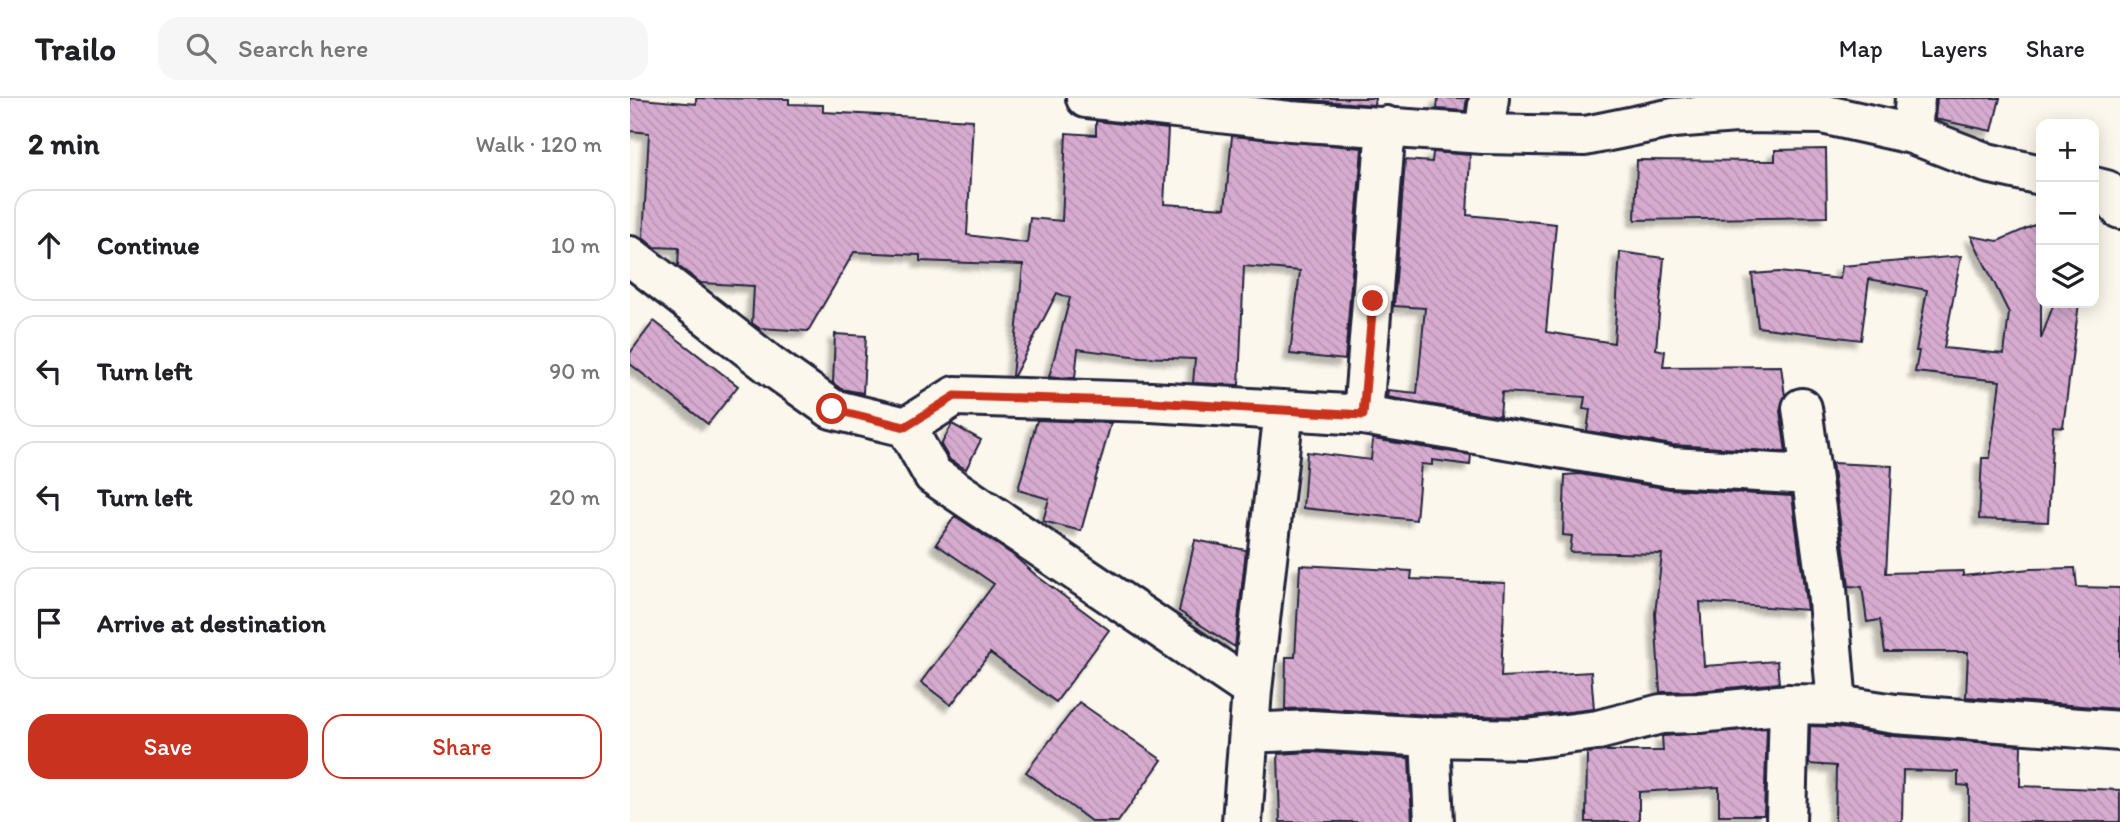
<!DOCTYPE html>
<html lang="en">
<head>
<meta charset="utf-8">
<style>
	:root { --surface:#fff; --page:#f6f6f6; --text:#202124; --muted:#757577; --line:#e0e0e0; --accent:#c8321e }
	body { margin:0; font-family:Itim,sans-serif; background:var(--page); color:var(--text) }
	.controls { position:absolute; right:21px; top:21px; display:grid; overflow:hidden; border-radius:14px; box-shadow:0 4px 18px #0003 }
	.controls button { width:63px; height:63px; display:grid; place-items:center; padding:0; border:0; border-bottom:2px solid var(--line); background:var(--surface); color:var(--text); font:35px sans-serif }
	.stop { position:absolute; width:21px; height:21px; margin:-16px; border:5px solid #c8321e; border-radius:50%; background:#fff }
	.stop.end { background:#c8321e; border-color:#fff; box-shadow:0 2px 7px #0008 }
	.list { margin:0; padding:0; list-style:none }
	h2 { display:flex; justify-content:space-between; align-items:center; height:91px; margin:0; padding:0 28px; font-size:30px }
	h2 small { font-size:23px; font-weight:400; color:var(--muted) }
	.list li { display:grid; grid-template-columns:46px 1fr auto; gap:21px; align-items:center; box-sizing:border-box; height:112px; margin:0 14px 14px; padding:0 14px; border:2px solid var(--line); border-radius:21px }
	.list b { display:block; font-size:26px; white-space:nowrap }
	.list em { font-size:23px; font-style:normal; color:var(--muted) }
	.actions { display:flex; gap:14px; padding:21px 28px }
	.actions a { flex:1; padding:16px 0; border:2px solid var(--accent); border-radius:21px; text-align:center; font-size:24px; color:var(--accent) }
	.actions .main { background:var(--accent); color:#fff }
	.icon { flex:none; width:38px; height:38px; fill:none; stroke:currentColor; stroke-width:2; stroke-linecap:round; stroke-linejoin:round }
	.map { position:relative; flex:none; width:1490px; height:724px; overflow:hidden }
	header { display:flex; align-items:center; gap:42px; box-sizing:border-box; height:98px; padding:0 35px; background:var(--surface); border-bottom:2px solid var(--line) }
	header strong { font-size:33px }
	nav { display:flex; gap:38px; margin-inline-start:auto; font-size:24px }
	.search { width:490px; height:63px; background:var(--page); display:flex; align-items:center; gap:18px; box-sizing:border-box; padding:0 24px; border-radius:21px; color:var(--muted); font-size:26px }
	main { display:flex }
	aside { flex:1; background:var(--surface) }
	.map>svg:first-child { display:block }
</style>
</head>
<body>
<header>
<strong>Trailo</strong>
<div class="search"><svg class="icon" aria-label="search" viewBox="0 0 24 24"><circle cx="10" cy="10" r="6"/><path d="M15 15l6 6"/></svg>Search here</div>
<nav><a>Map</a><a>Layers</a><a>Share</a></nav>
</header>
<main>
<aside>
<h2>2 min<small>Walk · 120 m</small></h2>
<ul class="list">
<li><svg class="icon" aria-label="ahead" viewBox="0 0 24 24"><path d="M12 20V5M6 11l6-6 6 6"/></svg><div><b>Continue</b></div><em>10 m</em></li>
<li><svg class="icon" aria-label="left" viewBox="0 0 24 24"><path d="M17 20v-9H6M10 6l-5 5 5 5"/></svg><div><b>Turn left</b></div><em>90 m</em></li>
<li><svg class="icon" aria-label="left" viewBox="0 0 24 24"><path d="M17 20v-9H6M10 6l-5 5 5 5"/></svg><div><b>Turn left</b></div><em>20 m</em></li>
<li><svg class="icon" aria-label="arrive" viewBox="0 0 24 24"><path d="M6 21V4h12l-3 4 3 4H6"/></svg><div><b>Arrive at destination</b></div></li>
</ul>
<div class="actions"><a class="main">Save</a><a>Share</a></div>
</aside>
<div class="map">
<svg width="1490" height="724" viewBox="0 0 1490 724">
	<defs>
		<pattern id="building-back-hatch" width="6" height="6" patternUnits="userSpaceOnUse" patternTransform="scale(1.75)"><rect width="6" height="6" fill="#d7abcf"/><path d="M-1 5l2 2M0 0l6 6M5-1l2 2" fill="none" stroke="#b893b3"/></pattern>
		<filter id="shadow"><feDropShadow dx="-6" dy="6" stdDeviation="2" flood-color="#0004"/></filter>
	</defs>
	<rect width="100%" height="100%" fill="#fbf7ec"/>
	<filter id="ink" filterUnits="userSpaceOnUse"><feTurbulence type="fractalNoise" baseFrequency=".0143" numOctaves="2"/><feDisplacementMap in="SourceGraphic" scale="14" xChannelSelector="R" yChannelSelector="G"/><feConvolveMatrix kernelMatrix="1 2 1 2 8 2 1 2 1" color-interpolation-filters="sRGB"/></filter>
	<g filter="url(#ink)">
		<path fill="url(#building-back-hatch)" stroke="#22223b" stroke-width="2" filter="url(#shadow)" d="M0,0L66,6V0L159,1V6L193,7V14L343,22L337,137L397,145L400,120L432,123L436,35L466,37V23L538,31L534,106L595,110L602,38L732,50L715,262L660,256L670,173L614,168L609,287L563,285L565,261L510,259L448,251L445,280L419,279L440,200L427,195L384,278H382L393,167L290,163V157L224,154L178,233L129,230L122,225L124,188L71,185L48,168L49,150L24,149L13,140L19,35L0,33Z
			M651,0H745L744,7Z
			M808,0H837L835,13L807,11Z
			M1307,0H1370L1362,33L1305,21Z
			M1196,51L1197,119L1005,122L1007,62L1145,63V52Z
			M803,54L840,57L837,117L926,126L916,234L984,245L990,154L1034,160L1026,251L1035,253L1033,269L1151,268L1155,298L1150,313L1156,354L1043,347L957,333L960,312L953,311L955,299L872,294L870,318L757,299L758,292L787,295L795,210L764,208L775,62L802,64Z
			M1411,124V241L1424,205H1449L1433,329L1423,328L1418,424L1349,421L1352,360H1360L1370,283L1285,274L1289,253H1286L1297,192L1239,181L1231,242L1128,229L1122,176L1149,174L1210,181L1212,168L1331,158L1314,250L1374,256L1379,215L1341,138L1368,143Z
			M24,223L108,288L78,326L0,266V255Z
			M205,236L236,238L233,295L211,291L203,285Z
			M407,322L481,325L451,433L413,423L419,401L388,392Z
			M322,326L351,342L336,371L320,362L311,347Z
			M743,341L841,357L840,367L802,362V367L791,366L786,422L673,410L677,354L741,362Z
			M1202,365L1262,368L1256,475L1333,473V478L1400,471L1445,470L1447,489L1490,490V611L1336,599L1338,554H1255L1250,522L1237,524L1232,489L1219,488Z
			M949,376L1040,391L1162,398L1177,512L1070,504L1074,568L1147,563L1149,585L1068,593L1030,594L1025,516L1032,456L940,454L942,438L933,437L935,377Z
			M325,418L383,457L407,478L479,532L426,604L360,555L321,607L291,584L364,486L306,446Z
			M565,442L616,452L605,549L549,513Z
			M670,467L782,473L781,481L875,485L871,579L961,574L964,611L895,619L801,617L682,610L655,611L656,559H665Z
			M449,604L532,662L488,724H462L396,674Z
			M1180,628L1205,629L1263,638L1391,647L1390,688L1490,692V724H1339V688L1328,687V674L1273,672L1272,724H1205L1206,668L1179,666Z
			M1137,630L1134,717H1089V689L1009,694V724H956L957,655L976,653H1033L1032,638H1034Z
			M681,654L779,660L782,724H650L648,656Z"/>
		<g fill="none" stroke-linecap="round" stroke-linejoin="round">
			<defs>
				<path id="minor" d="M456,0L660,23L854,36L955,38L1043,20L1106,15L1192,16L1282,36L1357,65L1411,77
					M854,36L859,0
					M1282,36L1285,0
					M1464,89L1476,92L1490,111
					M0,158L140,267L202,311L276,329
					M1172,310L1197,491L1207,607
					M733,317L1041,369L1181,377
					M622,592L303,377L276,329L325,298L521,304L733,317L756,28
					M619,635L681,632L800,639L896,641L968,632L1031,616L1069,615L1159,606L1207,607L1265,616L1490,633
					M800,639L804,724
					M612,724L622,592L654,312
					M1156,724L1159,606"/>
			</defs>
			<use href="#minor" stroke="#22223b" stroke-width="44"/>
			<use href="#minor" stroke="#fbf7ec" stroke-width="38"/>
		</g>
	</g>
	<g fill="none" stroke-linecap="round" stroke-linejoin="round" filter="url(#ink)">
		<path stroke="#c8321e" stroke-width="9" d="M202,311L275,329L325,298L521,304L733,317L743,203"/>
	</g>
</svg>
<div class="controls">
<button>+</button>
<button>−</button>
<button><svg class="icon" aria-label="layers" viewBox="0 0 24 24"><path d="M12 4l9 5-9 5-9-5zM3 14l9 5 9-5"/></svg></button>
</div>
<div class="stop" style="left:202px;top:311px"></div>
<div class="stop end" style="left:743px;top:203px"></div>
</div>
</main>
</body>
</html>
